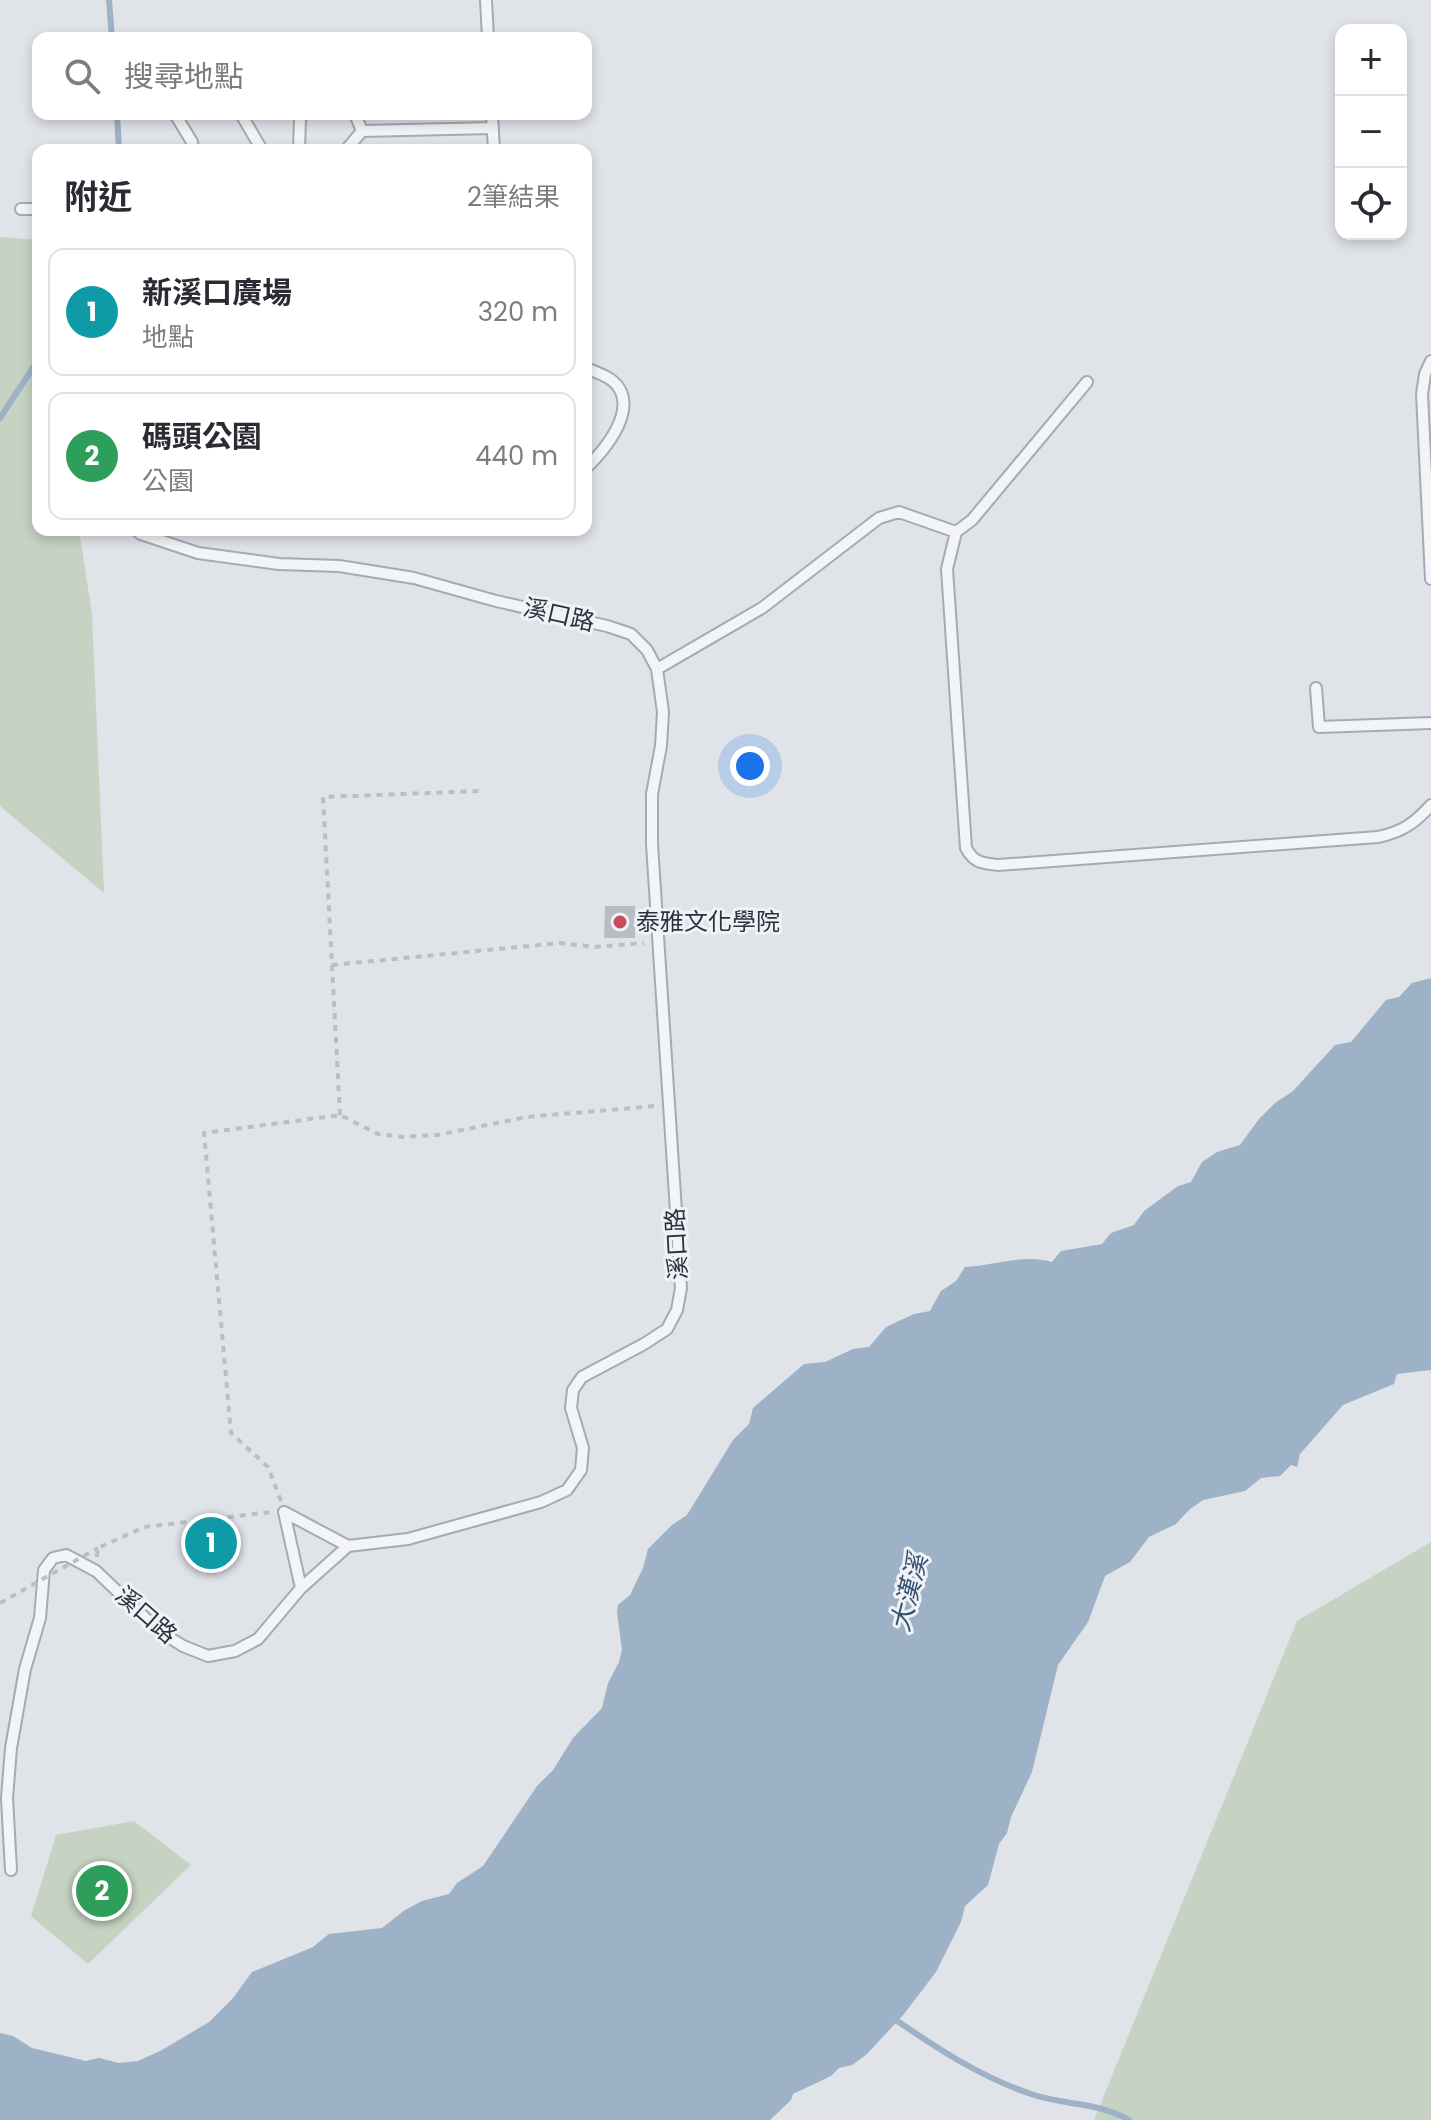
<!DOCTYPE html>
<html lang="zh-TW">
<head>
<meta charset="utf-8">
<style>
	:root { --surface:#fff; --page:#f7f7f7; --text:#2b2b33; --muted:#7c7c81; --line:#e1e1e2; --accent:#0b8043 }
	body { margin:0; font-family:Poppins,"Noto Sans TC",sans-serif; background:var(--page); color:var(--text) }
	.controls { position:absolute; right:24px; top:24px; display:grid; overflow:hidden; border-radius:16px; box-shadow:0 4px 12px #0003 }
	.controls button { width:72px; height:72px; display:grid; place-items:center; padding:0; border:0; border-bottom:2px solid var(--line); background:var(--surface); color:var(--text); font:40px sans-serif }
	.you { position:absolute; left:750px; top:766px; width:28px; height:28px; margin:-20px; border:6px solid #fff; border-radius:50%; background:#1a73e8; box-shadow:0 0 0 12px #1a73e833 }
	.badge { display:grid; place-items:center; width:52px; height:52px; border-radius:50%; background:var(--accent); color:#fff; font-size:26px; font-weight:700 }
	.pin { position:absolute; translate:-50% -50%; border:4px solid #fff; box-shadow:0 2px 8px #0006 }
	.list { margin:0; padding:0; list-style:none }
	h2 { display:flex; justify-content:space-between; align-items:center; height:104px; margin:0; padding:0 32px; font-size:34px }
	h2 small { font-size:26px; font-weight:400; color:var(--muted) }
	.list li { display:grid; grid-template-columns:52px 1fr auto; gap:24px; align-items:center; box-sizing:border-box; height:128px; margin:0 16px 16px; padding:0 16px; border:2px solid var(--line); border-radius:16px }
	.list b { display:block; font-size:30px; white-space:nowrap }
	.list p { margin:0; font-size:26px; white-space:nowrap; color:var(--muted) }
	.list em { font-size:26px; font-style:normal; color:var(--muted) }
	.icon { flex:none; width:44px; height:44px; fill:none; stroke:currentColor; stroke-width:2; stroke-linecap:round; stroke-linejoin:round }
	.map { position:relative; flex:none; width:1431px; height:2120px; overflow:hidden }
	.search { position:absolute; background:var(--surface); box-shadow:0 4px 12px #0003; left:32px; top:32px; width:560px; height:88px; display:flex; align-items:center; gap:20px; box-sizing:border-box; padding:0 28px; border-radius:16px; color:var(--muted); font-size:30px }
	.panel { position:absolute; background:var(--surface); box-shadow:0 4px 12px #0003; left:32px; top:144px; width:560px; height:392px; border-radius:16px }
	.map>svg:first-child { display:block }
</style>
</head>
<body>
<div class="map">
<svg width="1431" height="2120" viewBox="0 0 1431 2120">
	<rect width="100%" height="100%" fill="#e0e3e8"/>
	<path fill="#c6d2c2" d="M0,237L38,240V530H79L92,614L104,893L0,806Z
		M1431,1542V2120H1094L1297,1621Z
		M134,1821L191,1865L88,1964L31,1916L56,1835Z"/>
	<path fill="#9db1c7" d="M1431,978V1370L1397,1374L1394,1384L1343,1405L1300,1454L1297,1467L1291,1465L1280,1476L1261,1478L1245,1491L1203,1500L1189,1510L1176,1524L1149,1537L1130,1562L1105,1576L1088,1622L1058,1665L1032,1772L1011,1817L1007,1833L999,1844L988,1885L965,1906L961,1922L936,1972L904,2014L866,2055L852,2065L839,2068L831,2076L793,2094L791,2100L770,2120H0V2033L13,2036L32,2048L86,2061L99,2058L119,2063L138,2061L162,2050L209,2022L233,1998L252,1972L313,1947L329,1934L382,1928L405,1910L422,1901L449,1894L457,1883L483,1866L537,1786L553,1770L573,1738L602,1708L608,1683L619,1662L622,1650L617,1612L618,1605L630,1595L643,1568L648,1549L672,1525L687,1515L733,1440L749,1424L753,1408L804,1364L825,1362L853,1349L869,1347L886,1327L914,1314L930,1311L941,1291L956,1281L965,1267C996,1265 1022,1254 1052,1262L1061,1251L1102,1244L1111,1233L1134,1225L1144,1211L1178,1186L1191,1182L1202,1162L1217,1152L1240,1145L1259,1119L1275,1103L1293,1091L1335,1045L1351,1042L1386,1000L1399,997L1412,983Z"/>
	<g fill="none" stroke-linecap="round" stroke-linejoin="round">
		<path stroke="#9db1c7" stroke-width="6" d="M109,0L112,38
			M117,114L119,150
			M0,418L38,360
			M893,2018C938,2049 982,2078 1034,2095C1065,2105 1101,2103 1129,2120"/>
	</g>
	<path fill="#b8bdc5" d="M605,906H635V938H604Z"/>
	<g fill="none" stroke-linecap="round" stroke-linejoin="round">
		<defs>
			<path id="service" d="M486,0L488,38
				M175,114L192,142L193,150
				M241,114L262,150
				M355,114L362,131L493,128
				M492,114L494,150
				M299,150L300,119L304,114
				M346,150L362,131
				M21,209H38
				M1431,361L1425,374L1422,394L1431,579
				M586,368C598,373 612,377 619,388C635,414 604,451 586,468
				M1087,382L972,520L956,532L947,569L966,848C974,863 982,863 998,865L1378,837C1402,832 1415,823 1431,805
				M657,669L762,608L879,518L899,512L956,532
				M1316,688L1319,727L1431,723
				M284,1512L301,1588
				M284,1512L348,1546
				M11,1870L7,1798L11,1748L25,1669L40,1618L44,1570L53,1558L66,1555L96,1571L159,1631L183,1646L208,1656L235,1651L258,1639L301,1588L348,1546L408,1539L541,1502L567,1490L581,1470L583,1448L571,1408L573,1390L582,1377L644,1344L667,1329L677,1310L681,1288L652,844V794L661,746L663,712L657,669L647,650L631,634L607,626L496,601L414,578L339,566L279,564L198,553L141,534L136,530"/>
		</defs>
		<use href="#service" stroke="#a6aab2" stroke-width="14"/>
		<path stroke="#bbbec3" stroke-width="4" stroke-dasharray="6 6" stroke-linecap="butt" d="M332,965L560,943L595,947L644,943
			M340,1115L323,797L481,791
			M281,1501L268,1467L231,1433L204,1133L340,1115L378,1134L403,1137L437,1135L527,1117L655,1106
			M97,1557L98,1548L144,1527L271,1512"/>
		<use href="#service" stroke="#f3f4f7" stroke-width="10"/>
		<path stroke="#bbbec3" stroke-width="4" stroke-dasharray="6 6" stroke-linecap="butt" d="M0,1603L98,1548"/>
	</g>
	<circle fill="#c84b5f" stroke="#f0f2f6" stroke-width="3" cx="620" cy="922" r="8"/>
	<g text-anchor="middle" stroke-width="6" stroke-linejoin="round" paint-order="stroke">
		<g font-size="24" fill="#2a323f" stroke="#f0f2f6">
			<text transform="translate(559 615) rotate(13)" y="8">溪口路</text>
			<text transform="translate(677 1244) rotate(-93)" y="8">溪口路</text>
			<text transform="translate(146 1615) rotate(41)" y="8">溪口路</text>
		</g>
		<g font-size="24" fill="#2a323f" stroke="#f0f2f6" text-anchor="start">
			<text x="636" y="930">泰雅文化學院</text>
		</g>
		<g font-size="26" font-style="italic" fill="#365171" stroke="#f0f2f6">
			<text transform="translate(909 1593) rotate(-76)" y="9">大漢溪</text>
		</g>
	</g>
</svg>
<div class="controls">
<button>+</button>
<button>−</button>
<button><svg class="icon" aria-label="locate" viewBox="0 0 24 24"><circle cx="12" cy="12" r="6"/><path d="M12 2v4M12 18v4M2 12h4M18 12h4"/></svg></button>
</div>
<div class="you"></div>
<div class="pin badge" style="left:211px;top:1543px;background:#0f9aa8">1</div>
<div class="pin badge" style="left:102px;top:1891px;background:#2e9e5b">2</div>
<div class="search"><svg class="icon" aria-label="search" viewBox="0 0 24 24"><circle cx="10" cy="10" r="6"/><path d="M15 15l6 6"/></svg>搜尋地點</div>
<section class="panel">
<h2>附近<small>2筆結果</small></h2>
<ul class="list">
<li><span class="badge" style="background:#0f9aa8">1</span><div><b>新溪口廣場</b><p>地點</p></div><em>320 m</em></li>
<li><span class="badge" style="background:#2e9e5b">2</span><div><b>碼頭公園</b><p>公園</p></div><em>440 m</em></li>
</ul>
</section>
</div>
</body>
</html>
